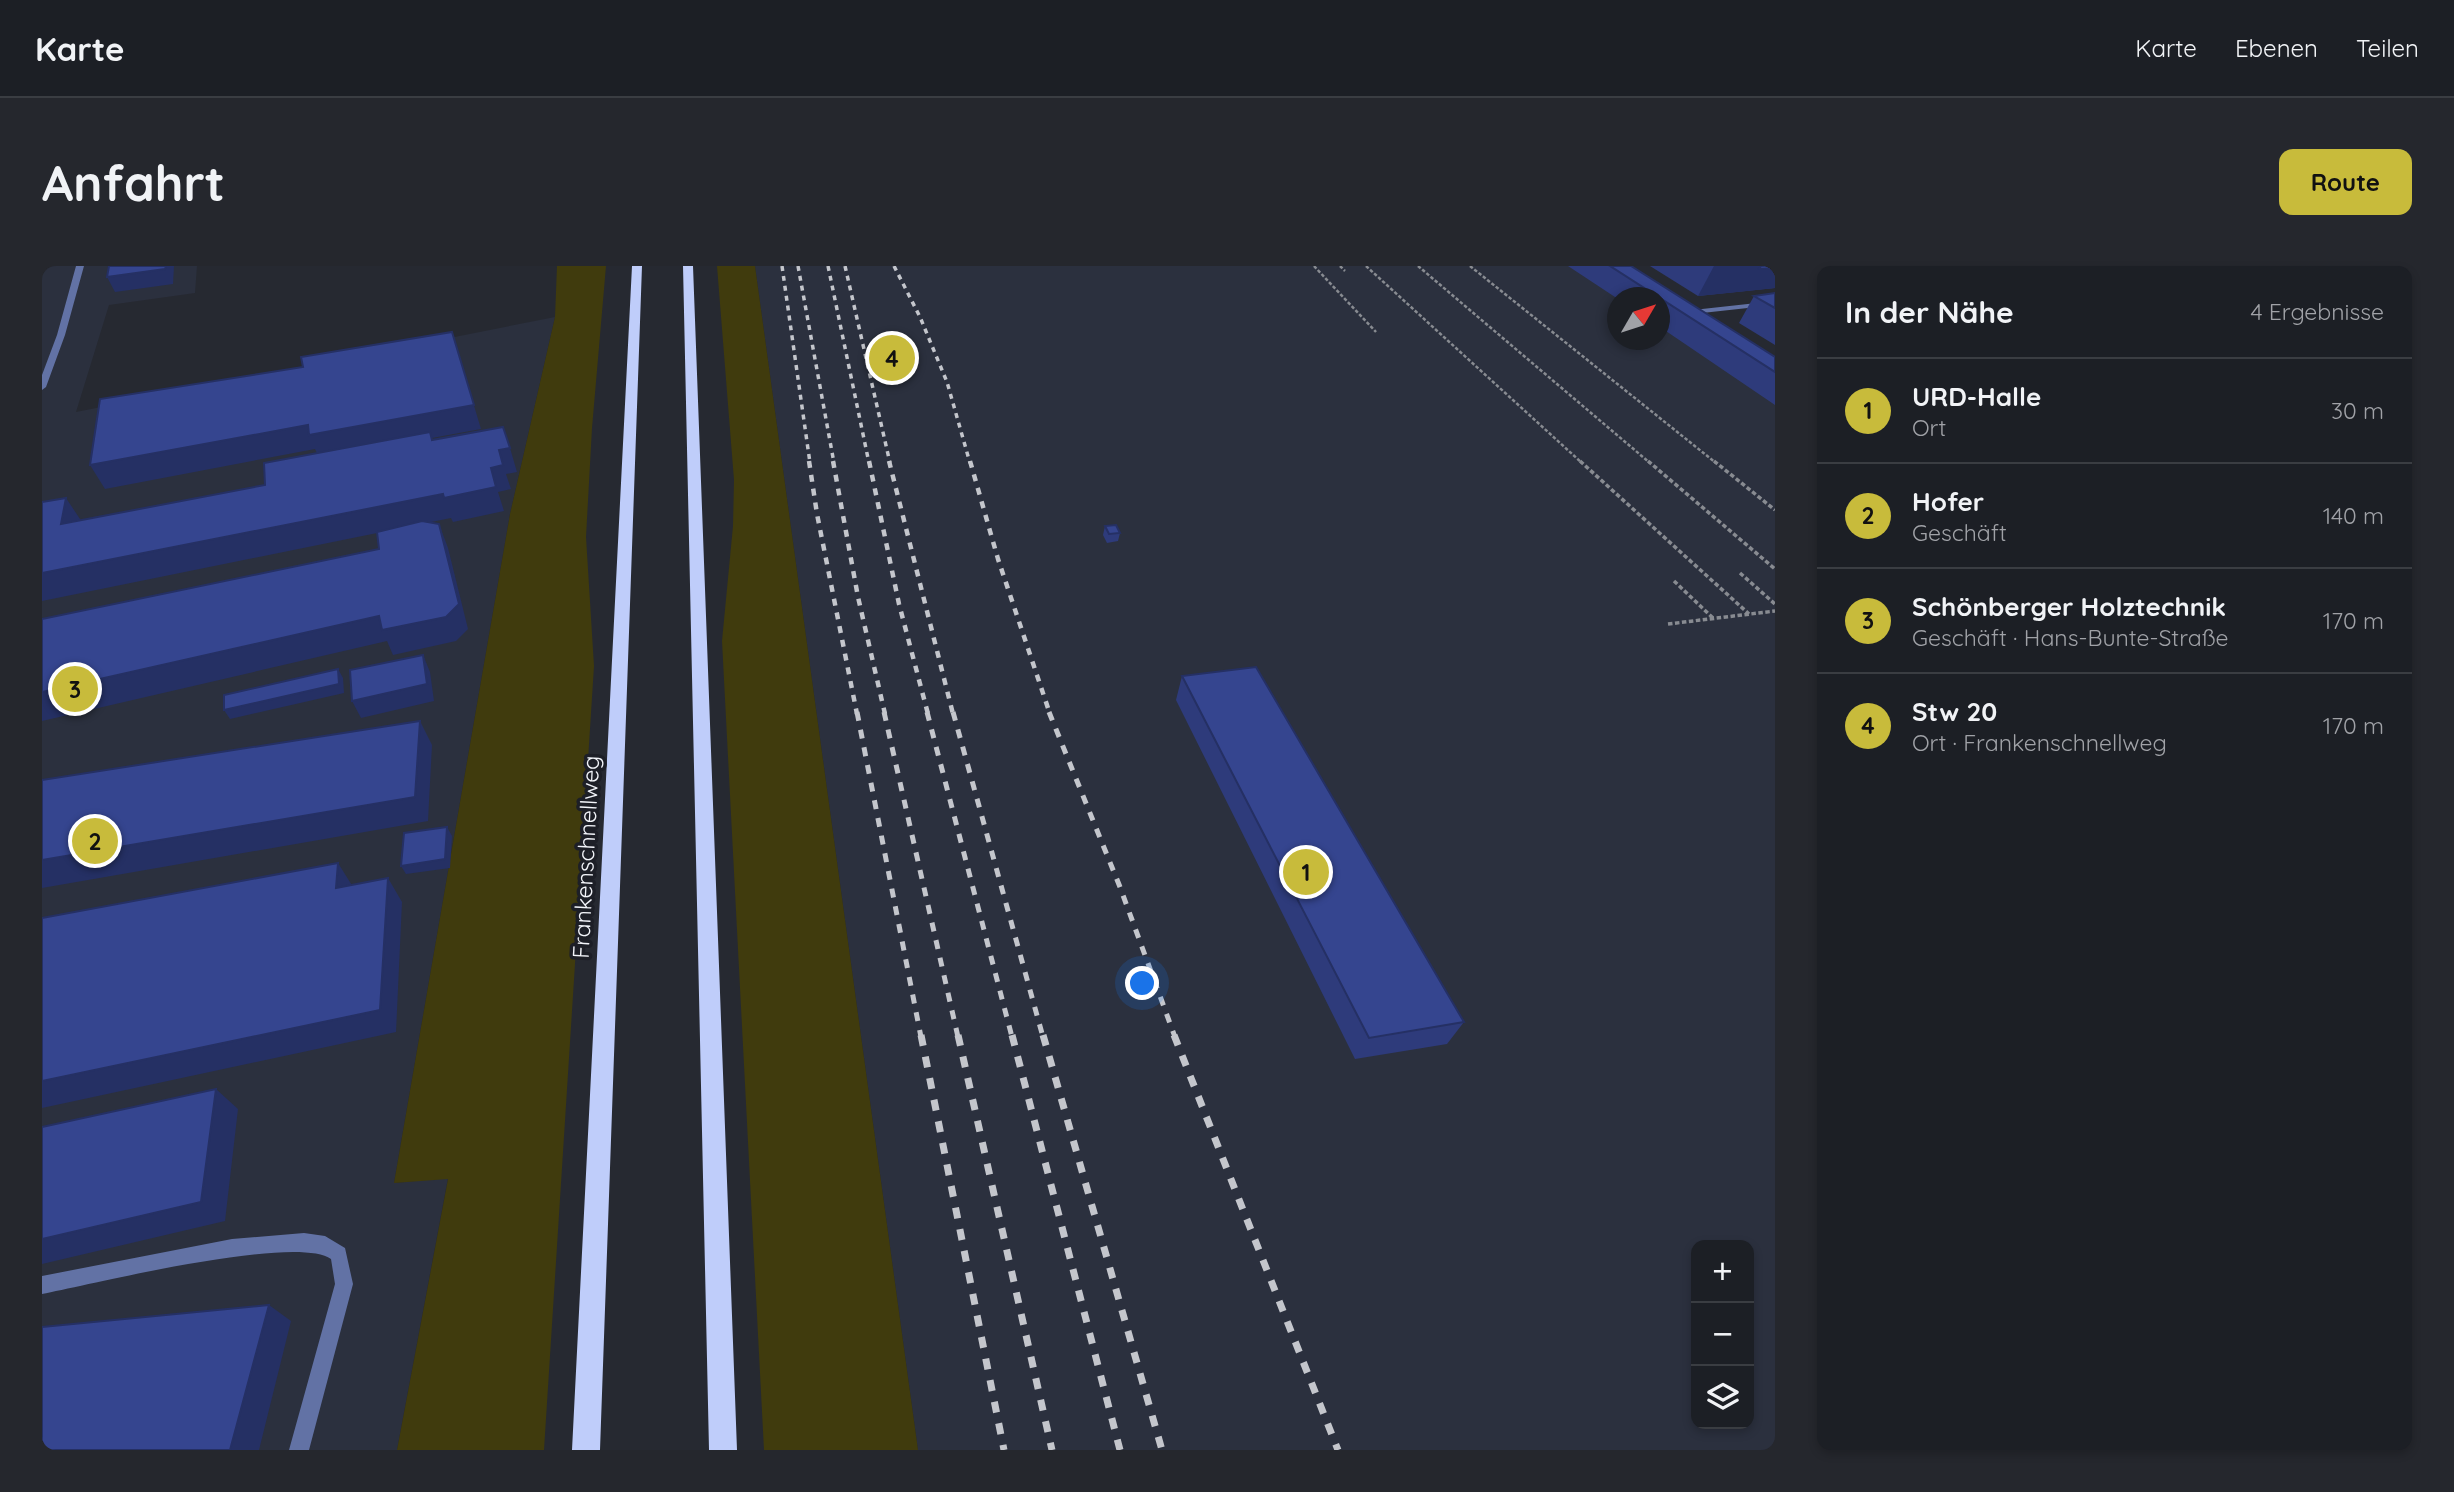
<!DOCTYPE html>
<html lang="de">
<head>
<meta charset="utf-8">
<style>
	:root { --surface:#1c1f25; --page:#25272d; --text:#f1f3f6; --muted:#a0a2a7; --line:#3a3d42; --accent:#c8bb3b }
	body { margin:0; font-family:Quicksand,sans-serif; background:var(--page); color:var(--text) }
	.controls { position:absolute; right:21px; bottom:21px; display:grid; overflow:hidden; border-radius:14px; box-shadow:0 4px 10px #0003 }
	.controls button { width:63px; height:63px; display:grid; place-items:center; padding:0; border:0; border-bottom:2px solid var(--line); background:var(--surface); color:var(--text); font:35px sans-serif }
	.compass { position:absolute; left:1565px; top:21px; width:63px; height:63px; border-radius:50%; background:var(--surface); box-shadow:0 4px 10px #0003; rotate:51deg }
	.you { position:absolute; left:1101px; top:718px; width:24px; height:24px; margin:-18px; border:5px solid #fff; border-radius:50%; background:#1a73e8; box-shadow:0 0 0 10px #1a73e833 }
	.badge { display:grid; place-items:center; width:46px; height:46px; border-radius:50%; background:var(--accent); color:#111; font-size:23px; font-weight:700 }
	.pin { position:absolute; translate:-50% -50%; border:4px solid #fff; box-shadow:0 2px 7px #0006 }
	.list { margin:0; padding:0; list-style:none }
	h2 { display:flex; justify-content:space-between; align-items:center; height:91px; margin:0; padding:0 28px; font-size:30px }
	h2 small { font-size:23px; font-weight:400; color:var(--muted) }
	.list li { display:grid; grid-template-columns:46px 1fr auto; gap:21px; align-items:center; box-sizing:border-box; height:105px; padding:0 28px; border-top:2px solid var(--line) }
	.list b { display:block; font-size:26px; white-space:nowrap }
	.list p { margin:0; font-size:23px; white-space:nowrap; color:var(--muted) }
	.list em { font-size:23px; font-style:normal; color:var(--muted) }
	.icon { flex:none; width:38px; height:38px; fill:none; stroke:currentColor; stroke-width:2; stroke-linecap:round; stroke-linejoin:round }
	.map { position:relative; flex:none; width:1733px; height:1184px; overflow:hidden; border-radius:14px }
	header { display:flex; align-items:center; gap:42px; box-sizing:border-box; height:98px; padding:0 35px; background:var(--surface); border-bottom:2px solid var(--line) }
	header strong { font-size:33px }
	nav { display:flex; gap:38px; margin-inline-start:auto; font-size:24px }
	.intro { display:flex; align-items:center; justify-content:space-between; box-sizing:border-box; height:168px; padding:0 42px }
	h1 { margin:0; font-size:49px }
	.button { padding:18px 32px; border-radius:14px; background:var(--accent); color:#111; font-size:24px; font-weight:700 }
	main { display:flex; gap:42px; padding:0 42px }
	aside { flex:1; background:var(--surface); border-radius:14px; box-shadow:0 4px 10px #0003 }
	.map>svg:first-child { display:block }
</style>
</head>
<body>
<header>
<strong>Karte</strong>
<nav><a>Karte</a><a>Ebenen</a><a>Teilen</a></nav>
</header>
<div class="intro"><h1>Anfahrt</h1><a class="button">Route</a></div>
<main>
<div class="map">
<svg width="1733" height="1184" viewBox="0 0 1733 1184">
	<rect width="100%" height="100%" fill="#262931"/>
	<path fill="#2b303e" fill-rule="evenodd" d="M0,0H155L153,27L67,39L34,146L513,51L468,248L352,917L406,912L355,1184H0Z
		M713,0H1549L1576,32V74H1618V45L1733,121V1184H876ZM1654,979H1707V1158H1654Z"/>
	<path fill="#403b0d" d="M515,0H564L550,162L544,271L552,400L502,1184H355L406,913L352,917L468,248L513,51Z
		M675,0H713L876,1184H722L680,375L691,260L692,214Z"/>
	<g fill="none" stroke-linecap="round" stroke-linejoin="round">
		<path stroke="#888b91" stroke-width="2.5" stroke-dasharray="3.5 2" stroke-linecap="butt" d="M1272,0L1334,66
			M1298,0L1303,5
			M1324,0L1540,197
			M1376,0L1608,197
			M1428,0L1674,197"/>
		<path stroke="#888b91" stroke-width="3.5" stroke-dasharray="4.5 2.5" stroke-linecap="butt" d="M1538,195L1707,348
			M1606,195L1733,303
			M1672,195L1733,244
			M1698,307L1733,338
			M1632,315L1672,353
			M1626,358L1733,345"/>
		<path fill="#6272a5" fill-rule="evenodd" d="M262,967L283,970L303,982L311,1018L267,1184H247L293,1018L289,993C253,968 51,1018 0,1028V1010L190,973Z"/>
		<path fill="#6272a5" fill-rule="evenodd" d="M34,0H42L23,69L4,121L0,124V109L15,69Z
			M1733,35V39L1651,48L1647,46L1651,44Z"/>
		<path fill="#bfcdfa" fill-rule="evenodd" d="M590,0H600L558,1184H530Z
			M641,0H651L695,1184H667Z"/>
		<path stroke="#c4c6cc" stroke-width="3.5" stroke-dasharray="5 5" stroke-linecap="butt" d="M740,0L768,197
			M756,0L792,197
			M786,0L827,197
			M803,0L848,197
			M852,0L878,51L905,116L928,197"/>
		<path stroke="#c4c6cc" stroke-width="4.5" stroke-dasharray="7 7" stroke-linecap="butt" d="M767,195L775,248L815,448
			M791,195L816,331L843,448
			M827,195L857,338L886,448
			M847,195L911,448
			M928,195L956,293L1008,448"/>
		<path stroke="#c4c6cc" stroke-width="5" stroke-dasharray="9 9" stroke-linecap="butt" d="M815,446L879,771
			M842,446L916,771
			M885,446L970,771
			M911,446L1001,771
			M1007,446L1078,621L1133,771"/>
		<path stroke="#c4c6cc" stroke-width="7" stroke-dasharray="11 11" stroke-linecap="butt" d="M879,769L962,1184
			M916,769L1010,1184
			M970,769L1078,1184
			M1001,769L1120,1184
			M1132,769L1296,1184"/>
	</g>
	<path fill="#2e3b7b" d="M1526,0H1589L1733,91V139L1618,61V32H1576V33Z
		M1608,0H1733V22L1656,30Z
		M1733,27V79L1697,57L1712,30Z
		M834,76L866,92V100L838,102L834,84Z
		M1063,260L1078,267L1076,275L1065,277L1061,269Z
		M1140,410L1422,756L1405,778L1313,793L1134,434Z"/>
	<path fill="#253064" d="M124,0H132L131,18L73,26L65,11Z
		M1672,0H1719L1705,25L1656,30Z
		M1733,2V22L1705,25L1717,3Z
		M410,66L439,163L390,172L397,190L278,193L273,183L63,223L48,199Z
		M468,182L475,206L464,208L469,223L456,226L462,245L411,256L409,252L0,335V307L449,202L457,184Z
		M24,232L40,256L19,258Z
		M397,258L406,282L426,363L414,375L351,389L345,375L0,455V426L337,350Z
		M381,389L388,406L392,435L319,452L310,435Z
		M296,403L301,412L302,427L188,453L182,444Z
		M378,455L390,479L386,555L0,622V594Z
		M405,561L410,570L408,602L364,608L359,600Z
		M296,597L311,621L294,622Z
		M346,612L360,636L354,766L0,842V815Z
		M174,823L196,843L183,955L0,998V973Z
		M227,1039L249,1055L217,1184H188Z"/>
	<path fill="#35458f" stroke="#253064" stroke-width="2" d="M67,0H124L123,3L65,11Z
		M1568,0H1589L1733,91V106Z
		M1719,0H1733V2L1717,3Z
		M1733,27V42L1712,30Z
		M410,66L432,139L267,169L266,159L48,199L58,133L261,101L259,91Z
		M861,74L866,92L838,94L834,76Z
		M461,161L468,182L457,184L461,199L449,202L454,221L402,232L401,228L0,307V236L24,232L19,258L223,219L222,197L388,166L390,174Z
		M380,255L397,258L417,338L404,351L340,364L337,350L0,426V353L337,283L335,266Z
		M1074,259L1078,267L1067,268L1063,260Z
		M381,389L385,418L310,435L308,404Z
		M1214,401L1422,756L1327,772L1140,410Z
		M296,403L297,418L182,444V429Z
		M378,455L373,531L0,594V514Z
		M405,561L403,593L359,600L362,567Z
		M296,597L294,622L346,612L338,744L0,815V652Z
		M174,823L159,936L0,973V861Z
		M227,1039L188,1184H0V1061Z"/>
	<g text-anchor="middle" stroke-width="7" stroke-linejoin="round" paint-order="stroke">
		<g font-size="23" fill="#f3f5fa" stroke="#1d1f27">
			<text transform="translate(544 591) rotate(-87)" y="8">Frankenschnellweg</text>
		</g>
	</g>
</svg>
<div class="controls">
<button>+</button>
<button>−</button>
<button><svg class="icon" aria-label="layers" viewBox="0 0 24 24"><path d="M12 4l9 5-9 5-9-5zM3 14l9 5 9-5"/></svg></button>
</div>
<svg class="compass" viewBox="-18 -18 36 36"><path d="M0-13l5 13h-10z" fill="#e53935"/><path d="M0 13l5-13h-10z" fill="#a0a2a7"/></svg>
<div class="you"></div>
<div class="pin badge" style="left:1264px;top:606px">1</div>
<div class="pin badge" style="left:53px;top:575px">2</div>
<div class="pin badge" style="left:33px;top:423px">3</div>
<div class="pin badge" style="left:850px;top:92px">4</div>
</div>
<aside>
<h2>In der Nähe<small>4 Ergebnisse</small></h2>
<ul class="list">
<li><span class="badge">1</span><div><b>URD-Halle</b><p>Ort</p></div><em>30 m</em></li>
<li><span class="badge">2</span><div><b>Hofer</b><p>Geschäft</p></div><em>140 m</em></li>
<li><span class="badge">3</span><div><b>Schönberger Holztechnik</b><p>Geschäft · Hans-Bunte-Straße</p></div><em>170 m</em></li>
<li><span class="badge">4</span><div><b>Stw 20</b><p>Ort · Frankenschnellweg</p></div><em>170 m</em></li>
</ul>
</aside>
</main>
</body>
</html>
